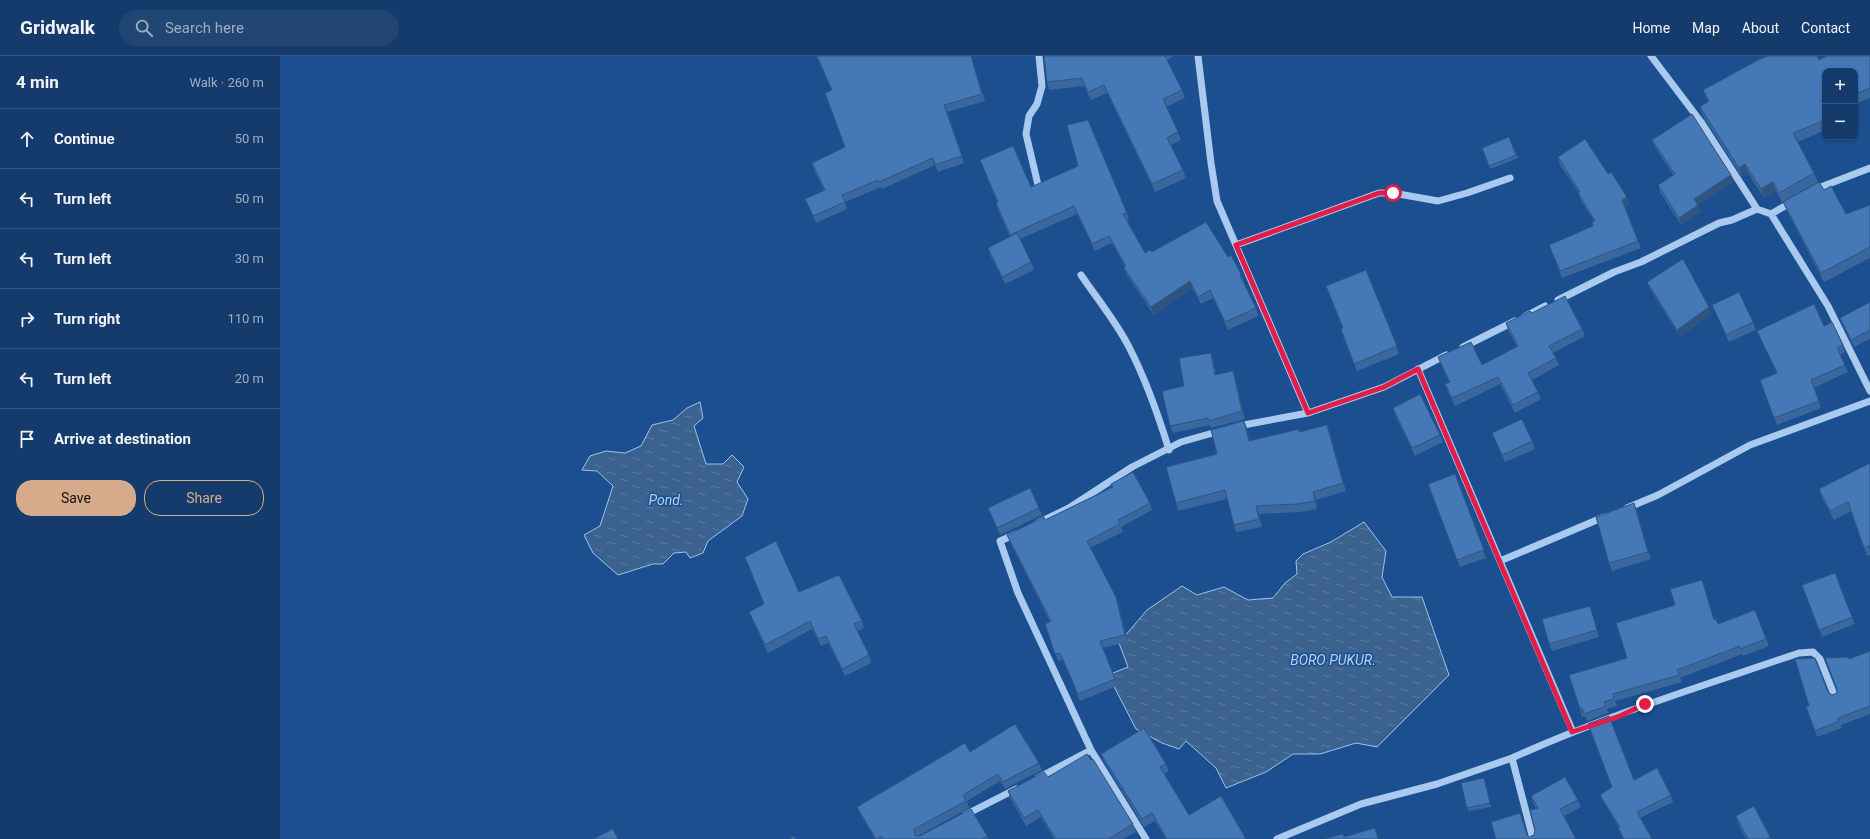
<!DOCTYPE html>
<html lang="en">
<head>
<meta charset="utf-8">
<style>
	:root { --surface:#143b6b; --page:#214673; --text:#f1f3f6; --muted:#9dadc1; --line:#33557e; --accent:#d6ab8b }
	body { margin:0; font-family:Roboto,sans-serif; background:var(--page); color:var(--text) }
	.controls { position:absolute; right:12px; top:12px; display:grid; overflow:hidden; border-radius:8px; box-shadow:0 1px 3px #0004 }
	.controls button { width:36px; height:36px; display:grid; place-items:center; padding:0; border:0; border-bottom:1px solid var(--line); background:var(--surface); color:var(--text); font:20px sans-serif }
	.stop { position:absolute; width:12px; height:12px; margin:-9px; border:3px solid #e11d48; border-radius:50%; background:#fff }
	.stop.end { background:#e11d48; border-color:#fff; box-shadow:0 1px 4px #0008 }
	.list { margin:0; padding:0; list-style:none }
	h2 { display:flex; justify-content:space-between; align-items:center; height:52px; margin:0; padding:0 16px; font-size:17px }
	h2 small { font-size:13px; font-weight:400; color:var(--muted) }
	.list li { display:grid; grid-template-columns:26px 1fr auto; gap:12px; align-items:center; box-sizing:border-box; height:60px; padding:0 16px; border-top:1px solid var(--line) }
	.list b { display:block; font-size:15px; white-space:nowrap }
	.list em { font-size:13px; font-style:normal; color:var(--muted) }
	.actions { display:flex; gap:8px; padding:12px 16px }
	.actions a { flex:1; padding:9px 0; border:1px solid var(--accent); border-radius:16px; text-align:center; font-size:14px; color:var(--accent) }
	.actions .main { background:var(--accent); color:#111 }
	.icon { flex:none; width:22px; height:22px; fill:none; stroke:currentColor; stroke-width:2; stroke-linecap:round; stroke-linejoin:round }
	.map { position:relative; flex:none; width:1590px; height:783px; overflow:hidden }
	header { display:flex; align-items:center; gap:24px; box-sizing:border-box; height:56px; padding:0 20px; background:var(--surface); border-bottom:1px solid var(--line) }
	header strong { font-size:19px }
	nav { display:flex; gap:22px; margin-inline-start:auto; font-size:14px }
	.search { width:280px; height:36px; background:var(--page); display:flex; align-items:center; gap:10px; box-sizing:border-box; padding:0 14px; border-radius:22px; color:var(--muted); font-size:15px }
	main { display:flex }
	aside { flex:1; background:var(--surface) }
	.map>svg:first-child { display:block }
</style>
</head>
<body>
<header>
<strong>Gridwalk</strong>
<div class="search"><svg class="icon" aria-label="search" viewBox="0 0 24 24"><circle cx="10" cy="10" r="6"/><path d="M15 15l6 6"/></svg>Search here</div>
<nav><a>Home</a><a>Map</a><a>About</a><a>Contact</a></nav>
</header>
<main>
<aside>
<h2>4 min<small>Walk · 260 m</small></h2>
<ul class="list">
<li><svg class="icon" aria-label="ahead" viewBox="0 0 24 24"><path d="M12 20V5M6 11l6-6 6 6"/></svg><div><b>Continue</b></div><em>50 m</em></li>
<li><svg class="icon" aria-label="left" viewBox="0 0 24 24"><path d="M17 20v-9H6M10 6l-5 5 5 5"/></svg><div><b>Turn left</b></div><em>50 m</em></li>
<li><svg class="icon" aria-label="left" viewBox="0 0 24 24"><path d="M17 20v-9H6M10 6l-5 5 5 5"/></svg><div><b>Turn left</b></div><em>30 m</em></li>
<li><svg class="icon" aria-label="right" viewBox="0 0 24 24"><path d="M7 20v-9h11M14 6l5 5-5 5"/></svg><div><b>Turn right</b></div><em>110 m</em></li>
<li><svg class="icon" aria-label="left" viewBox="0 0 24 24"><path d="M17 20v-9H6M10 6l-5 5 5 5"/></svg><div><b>Turn left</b></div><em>20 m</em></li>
<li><svg class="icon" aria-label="arrive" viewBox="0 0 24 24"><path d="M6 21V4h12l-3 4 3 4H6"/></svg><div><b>Arrive at destination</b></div></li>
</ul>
<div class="actions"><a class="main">Save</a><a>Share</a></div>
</aside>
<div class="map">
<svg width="1590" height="783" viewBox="0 0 1590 783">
	<defs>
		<pattern id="water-ripples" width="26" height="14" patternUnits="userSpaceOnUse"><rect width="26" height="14" fill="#3c6290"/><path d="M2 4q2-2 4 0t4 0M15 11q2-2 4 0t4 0" fill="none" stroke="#597aa1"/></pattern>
	</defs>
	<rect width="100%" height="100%" fill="#1b4f8f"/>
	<path fill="url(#water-ripples)" stroke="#9cc4f0" d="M420,346L423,362L414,370L426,408H443L452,399L464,411L457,426L468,443L462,460L428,485L423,497L410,502L406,496L394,497L383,508H373L338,519L313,497L304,479L320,470L333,430L317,415L302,414L310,400L326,395L345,397L361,390L372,369L393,364L407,352Z
		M1084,466L1106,495L1102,521L1112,541H1142L1169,619L1097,691L1076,687L1040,698H1013L986,716L946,732L936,712L906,685L899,693L882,687L856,673L828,619L848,611L839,587L867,554L902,530L917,539L944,531L968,544L993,542L1005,527L1017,518L1016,505L1023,498L1051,486Z"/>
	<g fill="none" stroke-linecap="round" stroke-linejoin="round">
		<path stroke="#a9c9ee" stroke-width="7" d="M918,0L931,107L937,145L1028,357L1104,331L1166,299
			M1371,0L1421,66L1477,153L1491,158L1548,250L1590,335
			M758,129L746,78L749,60L757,48L762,30L759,0
			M1533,134L1590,112
			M1491,158L1512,146
			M956,189L1099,137H1113L1158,145L1187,137L1230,122
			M801,219C816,241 837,267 849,291C866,324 878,358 889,394
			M1278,244L1334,216L1361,206L1439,167L1452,164L1477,153
			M1244,261L1265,250
			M1183,291L1235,265
			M1138,313L1220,505
			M958,370L1028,357
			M1347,452L1378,439L1470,389L1590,345
			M758,467L789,452L852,411L901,386L940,375
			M736,478L720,485L738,537L811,694L866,783
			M1293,676L1220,505L1324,461
			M758,722L811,694
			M685,759L736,733
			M997,783L1081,748L1157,728L1232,702
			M1253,783L1232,702C1325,660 1422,630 1519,597L1533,596L1540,603L1555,641"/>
	</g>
	<path fill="#3a679d" d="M536,0H691L705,45L667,56L684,107L658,116L655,109L602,133L601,131L565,146L567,153L536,167L525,143L544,134L534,114L532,107L565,91L552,35Z
		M764,0H894L887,4L902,34L905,42L886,51L898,76L901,84L891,89L903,114L906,122L875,136L827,37L811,44L804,30L769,34L767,26Z
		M1590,0V42L1575,48V15H1545V74L1518,86L1534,117L1538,126L1502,146L1496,135L1484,142L1468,117L1462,121L1423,60L1420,51L1428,46L1423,34L1539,4Z
		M1229,81L1238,102L1210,113L1202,92Z
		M1372,84L1454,126L1418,149L1421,156L1401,169L1380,136L1378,129L1393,119L1375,91Z
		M1278,101L1328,118L1347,141L1349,148L1345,151L1361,192L1282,222L1269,189L1313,171L1314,165L1301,145L1298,137H1299L1280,109Z
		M700,104L751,131L847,157L849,164L847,165L865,197L872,196L948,201L961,218L964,225L963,226L976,252L978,260L948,274L933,242L921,248L912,232L874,259L847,219L844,212L845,211L832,187L815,195L797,158L740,183L751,206L754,214L725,228L710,199L708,192L730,181L718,154L716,147L717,146Z
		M1544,134L1566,158L1590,149V202L1544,226L1507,155L1503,146Z
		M1086,214L1119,298L1077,315L1063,281V272L1046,230Z
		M1367,226L1431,258L1400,281L1370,233Z
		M1590,246V283L1574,291L1563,269L1560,262Z
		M1432,249L1473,266L1476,274L1449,286L1435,256Z
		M1252,257L1302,273L1305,280L1273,297L1279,309L1252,324L1258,336L1261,343L1235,357L1220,328L1175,350L1168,336L1165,328L1169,326L1161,309L1158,301L1202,309L1237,291L1228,274L1226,267Z
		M1544,270L1563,289L1565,296L1560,299L1568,316L1534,332L1541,352L1497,369L1480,324L1497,317L1480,282L1477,275Z
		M931,297L934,304L936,319L953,315L955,322L965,363L931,372L930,369L893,377L890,370L904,330Z
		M1113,352L1160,379L1163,386L1135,400L1115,359Z
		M1047,369L1050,377L1066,435L1036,444L1037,453L1020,456L979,458L982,471L956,476L954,469L947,443L898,455L896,447L937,398L967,372L970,385L1019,373L1020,376Z
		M1212,377L1252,385L1255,393L1225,406Z
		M1590,407V499L1587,500L1571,455L1554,464L1542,442L1539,433Z
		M1175,418L1206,502L1180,511L1148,428Z
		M831,428L870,447L872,454L841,471L843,476L810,492L839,549L848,586L822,592L837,630L800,645L783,604L778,605L765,568L770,566L730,486L727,479L765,464L832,431Z
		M1354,447L1371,503L1332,515L1329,507Z
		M708,452H759L762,459L720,479L711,460Z
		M1522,529L1572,561L1575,568L1542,581Z
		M1424,531L1434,564L1438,568L1475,554L1489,590L1463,600L1462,598L1400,622L1402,626L1335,645L1337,650L1327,653L1328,657L1307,665L1305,660L1302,661L1300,653L1395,549Z
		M519,536L582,565L584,572L577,575L589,599L591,607L565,620L548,587L541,590L532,573L488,597L472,563L469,556Z
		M1312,557L1319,581L1272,595L1269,588Z
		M1590,595V658L1561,669L1562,672L1537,681L1526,651L1529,650L1548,636L1552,639L1557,637L1569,603Z
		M690,696L759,707L762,714L725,733L720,725L687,745L689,752L638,780H707L708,783H595L580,758L577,751Z
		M821,698L886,708L889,715L884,718L909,759L966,783H886L875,765L864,771L824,705Z
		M768,721L853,768L856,776L843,783H774L761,761L746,770L730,742L728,735Z
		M1205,726L1211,751L1189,755L1187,752Z
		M1320,739H1391L1393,746L1360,762L1372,783H1343L1338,772H1339L1323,745Z
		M1251,740L1298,744L1301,751L1284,760L1296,783H1216L1240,757L1247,779L1249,781L1254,779L1255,774L1256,752L1253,747Z
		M1456,760L1490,781L1491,783H1466L1458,767Z"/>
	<path fill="#305480" d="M1465,108L1468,117L1462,121L1459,112Z
		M1451,119L1454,126L1418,149L1421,156L1401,169L1399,162L1414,143Z
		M1493,126L1496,135L1484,142L1481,133Z
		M1347,141L1349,148L1345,151L1342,144Z
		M910,225L912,232L874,259L871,251Z
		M1429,251L1431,258L1400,281L1397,274Z
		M931,297L934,304L938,326L935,319Z
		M953,315L955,322L965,363L962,355Z
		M964,365L967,372L972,393L969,385Z
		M1047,369L1050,377L1066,435L1063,427Z
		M1033,436L1036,444L1037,453L1035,445Z
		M1354,447L1357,454L1371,503L1368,496Z
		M976,450L979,458L982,471L979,463Z
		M836,541L839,549L848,586L845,579Z"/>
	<path fill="#4478b7" stroke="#305480" d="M537,0H691L702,38L664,49L682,100L655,109L653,102L599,126L598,124L562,139L565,146L533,160L525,143L545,134L532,107L565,91L545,37L552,34Z
		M764,0H885L902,34L883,43L898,76L887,82L903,114L872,128L824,29L808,36L802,22L767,26Z
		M1488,0H1537L1539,4L1547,0H1590V32L1575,38V15H1545V64L1513,77L1534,117L1499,137L1493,126L1481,133L1465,108L1459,112L1420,51L1429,45L1423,34L1478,4Z
		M1412,58L1451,119L1414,143L1418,149L1399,162L1378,129L1395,118L1372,84Z
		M808,64L847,157L843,158L865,197L870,194L872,196L926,166L948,201L951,199L961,218L960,219L976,252L945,266L930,234L918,241L910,225L871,251L844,212L846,210L829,180L812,188L794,150L730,179L716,147L718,146L700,104L733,90L751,131L798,110L787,69Z
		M1229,81L1236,99L1209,110L1202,92Z
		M1305,83L1328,118L1331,116L1347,141L1342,144L1358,185L1280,215L1269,189L1313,170L1312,166L1315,165L1298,137L1300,136L1278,101Z
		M1539,126L1544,134L1551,130L1566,158L1590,149V191L1541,217L1503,146Z
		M737,177L751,206L722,221L708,192Z
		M1403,203L1429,251L1397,274L1367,226Z
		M1086,214L1117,290L1074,308L1061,273L1063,272L1046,230Z
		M1459,236L1473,266L1446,279L1432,249Z
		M1285,240L1302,273L1269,290L1276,302L1248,317L1258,336L1233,349L1218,321L1172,342L1165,328L1170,326L1158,301L1191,286L1202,309L1238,290L1226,267L1250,255L1252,257Z
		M1590,246V274L1571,284L1560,262Z
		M1534,248L1544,270L1552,266L1563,289L1557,292L1565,309L1531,324L1539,345L1494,362L1480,324L1497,317L1477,275Z
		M931,297L935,319L953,315L962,355L929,365L928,362L890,370L882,335L904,330L899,302Z
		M1140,338L1160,379L1132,392L1113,352Z
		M1242,363L1252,385L1222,399L1212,377Z
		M964,365L969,385L1019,373V376L1047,369L1063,427L1033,436L1035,445L1017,448L976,450L979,463L954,469L945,434L896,447L886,411L937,398L931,374Z
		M1590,407V494L1589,490L1584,492L1568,446L1550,455L1539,433Z
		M853,416L870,447L838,464L840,468L807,485L836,541L845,579L820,585L835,623L798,638L780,597L775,598L765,568L771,565L727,479L764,461L765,464L833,431L831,428Z
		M1175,418L1204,494L1177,504L1148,428Z
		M750,432L759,452L717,472L708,452Z
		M1354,447L1368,496L1329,507L1316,461Z
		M496,485L519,536L559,519L582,565L574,568L589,599L562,613L546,580L538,583L530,565L485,589L469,556L484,548L465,501Z
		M1555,517L1572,561L1539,574L1522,529Z
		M1422,524L1434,564L1436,563L1438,568L1475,554L1486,583L1460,593V590L1397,614L1399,619L1333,638L1334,643L1324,646L1326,650L1304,658L1302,652L1300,653L1289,619L1347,602L1336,567L1395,549L1390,533Z
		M1310,550L1317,574L1269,588L1262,563Z
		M1590,595V650L1558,662L1559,665L1535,675L1526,651L1529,650L1515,603L1535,602L1548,636L1552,639L1557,637V633L1545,602L1568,601L1569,603Z
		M1329,660L1354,724L1377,712L1391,739L1357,756L1372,783H1344L1338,772L1340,771L1320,739L1332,731L1308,668Z
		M735,668L759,707L723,726L718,718L683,739L686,745L634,773L635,780H640L691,753L707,780L702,783H602L601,780L596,783L577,751L685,687L690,696Z
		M864,672L886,708L880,711L909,759L941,740L966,783H887L872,757L862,763L821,698Z
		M807,698L811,704L813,703L853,768L828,783H776L758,754L744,762L728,735L764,716L768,721Z
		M1285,721L1298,744L1280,753L1296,783H1216L1211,766L1240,757L1247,779L1249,781L1254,779L1255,774L1250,754L1258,752L1251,740Z
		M1204,722L1210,747L1187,752L1181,727Z
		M1474,750L1490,781L1486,783H1468L1456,760Z
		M1095,772L1098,783H1045L1063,778L1064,781Z
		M333,773L338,783H313Z
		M514,780L516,783H509Z"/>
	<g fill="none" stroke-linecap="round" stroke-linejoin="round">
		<path stroke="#e11d48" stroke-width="5" d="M1113,137H1099L956,189L1028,357L1104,331L1138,313L1292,676L1340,660L1365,648"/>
	</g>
	<g text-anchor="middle" stroke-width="3" stroke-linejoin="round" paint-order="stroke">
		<g font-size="14" font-style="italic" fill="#b5d3f5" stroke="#1b4f8f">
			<text x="386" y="449">Pond.</text>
			<text x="1053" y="609">BORO PUKUR.</text>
		</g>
	</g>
</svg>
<div class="controls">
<button>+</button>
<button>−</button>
</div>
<div class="stop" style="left:1113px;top:137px"></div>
<div class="stop end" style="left:1365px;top:648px"></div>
</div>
</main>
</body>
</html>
